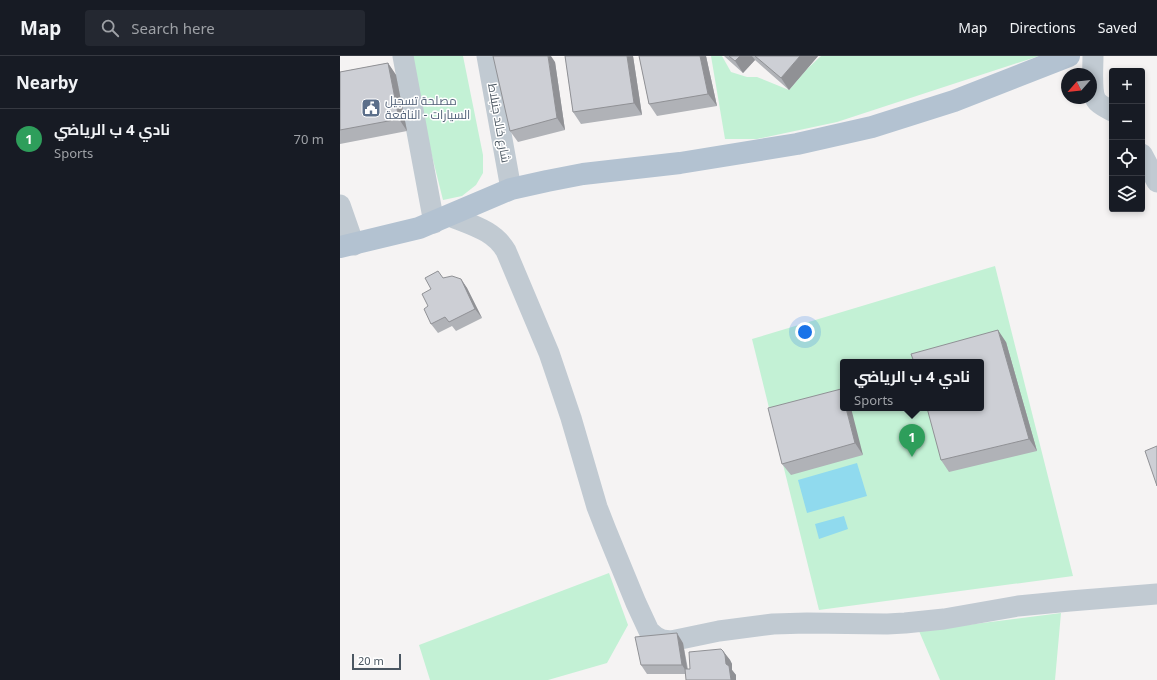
<!DOCTYPE html>
<html lang="en">
<head>
<meta charset="utf-8">
<style>
	:root { --surface:#171b24; --page:#242831; --text:#f1f3f6; --muted:#9ea1a6; --line:#363941; --accent:#7c3aed }
	body { margin:0; font-family:"Noto Sans",Cairo,sans-serif; background:var(--page); color:var(--text) }
	.controls { position:absolute; right:12px; top:12px; display:grid; overflow:hidden; border-radius:4px; box-shadow:0 2px 6px #0003 }
	.controls button { width:36px; height:36px; display:grid; place-items:center; padding:0; border:0; border-bottom:1px solid var(--line); background:var(--surface); color:var(--text); font:20px sans-serif }
	.compass { position:absolute; left:721px; top:12px; width:36px; height:36px; border-radius:50%; background:var(--surface); box-shadow:0 2px 6px #0003; rotate:242deg }
	.scale { position:absolute; left:12px; bottom:10px; width:49px; box-sizing:border-box; padding-left:4px; border:2px solid #4a5661; border-top:0; font-size:11px; line-height:14px; white-space:nowrap; color:#4a5661; -webkit-text-stroke:3px #fff; paint-order:stroke }
	.you { position:absolute; left:465px; top:276px; width:14px; height:14px; margin:-10px; border:3px solid #fff; border-radius:50%; background:#1a73e8; box-shadow:0 0 0 6px #1a73e833 }
	.badge { display:grid; place-items:center; width:26px; height:26px; border-radius:50%; background:var(--accent); color:#fff; font-size:13px; font-weight:700 }
	.pin { position:absolute; translate:-50% -33px; filter:drop-shadow(0 1px 2px #0008) }
	.pin::after { content:''; position:absolute; top:21px; width:14px; height:12px; background:inherit; clip-path:polygon(0 0,100% 0,50% 100%) }
	.popup { position:absolute; left:500px; top:303px; width:144px; height:52px; box-sizing:border-box; display:grid; place-content:center; border-radius:4px; background:var(--surface); filter:drop-shadow(0 1px 3px #0005); font-size:13px; white-space:nowrap; color:var(--muted) }
	.popup b { font-size:15px; color:var(--text) }
	.popup::after { content:''; position:absolute; left:50%; top:100%; margin-left:-8px; border:8px solid transparent; border-top-color:var(--surface) }
	.list { margin:0; padding:0; list-style:none }
	h2 { display:flex; justify-content:space-between; align-items:center; height:52px; margin:0; padding:0 16px; font-size:17px }
	h2 small { font-size:13px; font-weight:400; color:var(--muted) }
	.list li { display:grid; grid-template-columns:26px 1fr auto; gap:12px; align-items:center; box-sizing:border-box; height:60px; padding:0 16px; border-top:1px solid var(--line) }
	.list b { display:block; font-size:15px; white-space:nowrap }
	.list p { margin:0; font-size:13px; white-space:nowrap; color:var(--muted) }
	.list em { font-size:13px; font-style:normal; color:var(--muted) }
	.icon { flex:none; width:22px; height:22px; fill:none; stroke:currentColor; stroke-width:2; stroke-linecap:round; stroke-linejoin:round }
	.map { position:relative; flex:none; width:817px; height:624px; overflow:hidden }
	header { display:flex; align-items:center; gap:24px; box-sizing:border-box; height:56px; padding:0 20px; background:var(--surface); border-bottom:1px solid var(--line) }
	header strong { font-size:19px }
	nav { display:flex; gap:22px; margin-inline-start:auto; font-size:14px }
	.search { width:280px; height:36px; background:var(--page); display:flex; align-items:center; gap:10px; box-sizing:border-box; padding:0 14px; border-radius:4px; color:var(--muted); font-size:15px }
	main { display:flex }
	aside { flex:1; background:var(--surface) }
	.map>svg:first-child { display:block }
</style>
</head>
<body>
<header>
<strong>Map</strong>
<div class="search"><svg class="icon" aria-label="search" viewBox="0 0 24 24"><circle cx="10" cy="10" r="6"/><path d="M15 15l6 6"/></svg>Search here</div>
<nav><a>Map</a><a>Directions</a><a>Saved</a></nav>
</header>
<main>
<aside>
<h2>Nearby<small></small></h2>
<ul class="list">
<li><span class="badge" style="background:#2e9e5b">1</span><div><b>نادي 4 ب الرياضي</b><p>Sports</p></div><em>70 m</em></li>
</ul>
</aside>
<div class="map">
<svg width="817" height="624" viewBox="0 0 817 624">
	<rect width="100%" height="100%" fill="#f5f3f3"/>
	<path fill="#c3f1d5" fill-rule="evenodd" d="M67,0H123L143,99V117L136,129L122,140L103,144Z
		M371,0H382L391,16L407,21H417L449,34L466,14L481,0H699L497,66L417,83H385Z
		M655,210L733,520L479,554L412,283ZM503,306H641V352H503Z
		M269,517L288,569L267,607L208,624H90L79,589Z
		M721,557L715,624H600L579,575Z"/>
	<path fill="#90daee" d="M517,407L527,440L467,457L458,424Z
		M504,460L508,473L479,483L475,468Z"/>
	<g fill="none" stroke-linecap="round" stroke-linejoin="round">
		<path stroke="#c1cad2" stroke-width="21" d="M63,0L94,167
			M147,0L171,133
			M753,0C753,10 751,36 756,44C759,49 767,52 772,55
			M802,98L817,126
			M0,149L14,189
			M110,160C131,169 154,174 166,195L209,297L231,362L257,451L266,474L296,547L309,575L316,581L322,584L331,585L379,575L433,568L467,567L547,568L565,567L604,563L678,550L730,545L817,538"/>
		<path stroke="#b3c2d1" stroke-width="22" d="M0,191L79,172L171,133L207,125L243,118L340,107L457,88L532,71L614,45L729,0"/>
	</g>
	<path fill="#b0b2b7" d="M225,0H293L302,59L241,68L233,56Z
		M299,0H366L377,50L317,60L309,48Z
		M384,0H478L449,34L415,4L403,17Z
		M215,6L225,74L178,86L170,75Z
		M48,7L56,19L67,75L0,88V16Z
		M104,222L121,223L127,232L142,262L116,275L112,270L98,277L91,268V233Z
		M666,286L697,395L609,416L601,404Z
		M501,333L503,336V352L523,399L451,419L442,408Z
		M343,587L348,613H350L383,595L390,604L392,608V614L396,619L346,618H307L301,609Z"/>
	<path fill="#909195" d="M208,0H211L215,6L225,74L217,62Z
		M287,0H293L302,59L294,47Z
		M360,0H366L377,50L368,38Z
		M400,0H412L415,4L403,17L395,5Z
		M460,0H478L449,34L441,22Z
		M48,7L56,19L67,75L59,63Z
		M121,223L127,232L142,262L135,253Z
		M658,274L666,286L697,395L689,383Z
		M506,352H511L523,399L515,387Z
		M337,577L343,587L348,618L342,609Z
		M383,595L390,604L392,608V614L396,619V624H391L386,608Z"/>
	<path fill="#cdcfd5" stroke="#909195" d="M153,0H208L217,62L170,75Z
		M225,0H287L294,47L233,56Z
		M299,0H360L368,38L309,48Z
		M389,0H400L395,5Z
		M415,0H460L441,22Z
		M48,7L59,63L0,74V16Z
		M98,215L103,222L112,220L121,223L135,253L109,266L105,261L91,268L84,253L88,250L82,238L91,233L85,222Z
		M658,274L689,383L601,404L587,352H641V306H574L571,298Z
		M501,333L503,341V352H506L515,387L442,408L428,352Z
		M817,390V430L805,395Z
		M337,577L342,609H301L295,581Z
		M381,593L383,595L385,599L386,608L389,610L391,624H346L345,613H350L349,596Z"/>
	<defs>
		<symbol id="civic-square" viewBox="-11 -11 22 22"><rect x="-9" y="-9" width="18" height="18" rx="4" fill="#5c6f8a" stroke="#fff"/><path d="M-.6-6.5H3V-4.5H.6V-3L4-1V1h2V6H-6V1h2V-1L-.6-3ZM-1.2 2.5V6h2.4V2.5Z" fill="#fff"/></symbol>
	</defs>
	<g fill-rule="evenodd">
		<use href="#civic-square" x="20" y="41" width="22" height="22"/>
	</g>
	<g text-anchor="middle" stroke-width="3" stroke-linejoin="round" paint-order="stroke">
		<g font-size="12" fill="#4e5e75" stroke="#fff" text-anchor="start">
			<text x="45" y="49">مصلحة تسجيل<tspan x="45" dy="14">السيارات - النافعة</tspan></text>
		</g>
		<g font-size="12" fill="#4a5661" stroke="#fff">
			<text transform="translate(159 67) rotate(80)" y="4">شارع خالد جنبلاط</text>
		</g>
	</g>
</svg>
<div class="controls">
<button>+</button>
<button>−</button>
<button><svg class="icon" aria-label="locate" viewBox="0 0 24 24"><circle cx="12" cy="12" r="6"/><path d="M12 2v4M12 18v4M2 12h4M18 12h4"/></svg></button>
<button><svg class="icon" aria-label="layers" viewBox="0 0 24 24"><path d="M12 4l9 5-9 5-9-5zM3 14l9 5 9-5"/></svg></button>
</div>
<svg class="compass" viewBox="-18 -18 36 36"><path d="M0-13l5 13h-10z" fill="#e53935"/><path d="M0 13l5-13h-10z" fill="#9ea1a6"/></svg>
<div class="scale">20 m</div>
<div class="you"></div>
<div class="pin badge" style="left:572px;top:401px;background:#2e9e5b">1</div>
<div class="popup"><b>نادي 4 ب الرياضي</b>Sports</div>
</div>
</main>
</body>
</html>
